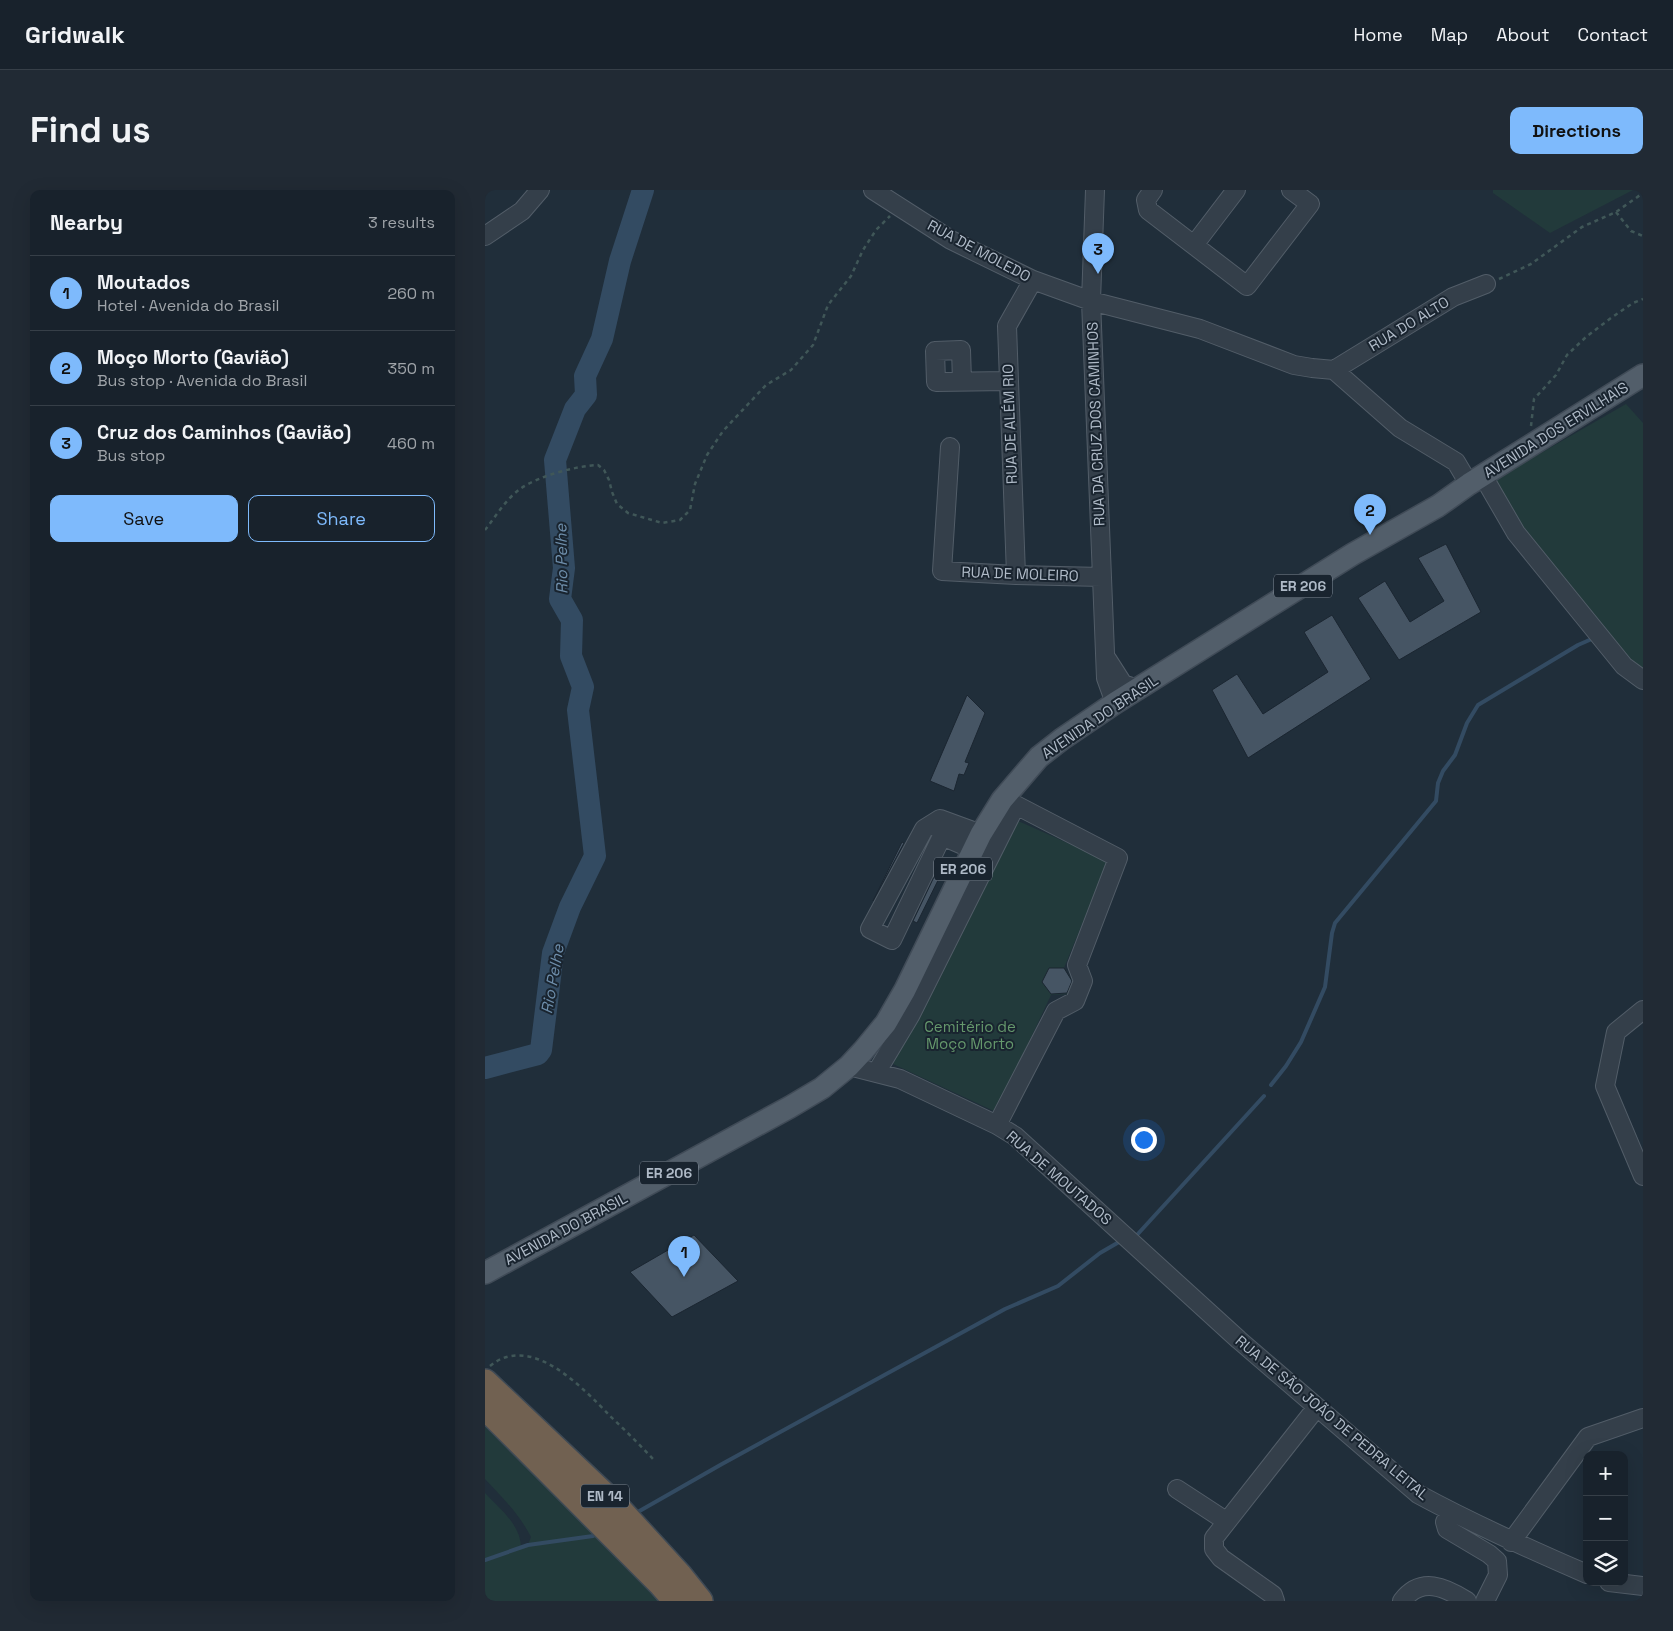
<!DOCTYPE html>
<html lang="en">
<head>
<meta charset="utf-8">
<style>
	:root { --surface:#18222c; --page:#212a34; --text:#f1f3f6; --muted:#9fa4a9; --line:#363f48; --accent:#7ebafc }
	body { margin:0; font-family:"Space Grotesk",sans-serif; background:var(--page); color:var(--text) }
	.controls { position:absolute; right:15px; bottom:15px; display:grid; overflow:hidden; border-radius:10px; box-shadow:0 5px 20px #0002 }
	.controls button { width:45px; height:45px; display:grid; place-items:center; padding:0; border:0; border-bottom:1px solid var(--line); background:var(--surface); color:var(--text); font:25px sans-serif }
	.you { position:absolute; left:658px; top:949px; width:18px; height:18px; margin:-12px; border:4px solid #fff; border-radius:50%; background:#1a73e8; box-shadow:0 0 0 8px #1a73e833 }
	.badge { display:grid; place-items:center; width:32px; height:32px; border-radius:50%; background:var(--accent); color:#111; font-size:16px; font-weight:700 }
	.pin { position:absolute; translate:-50% -41px; filter:drop-shadow(0 1px 2px #0008) }
	.pin::after { content:''; position:absolute; top:26px; width:18px; height:15px; background:inherit; clip-path:polygon(0 0,100% 0,50% 100%) }
	.list { margin:0; padding:0; list-style:none }
	h2 { display:flex; justify-content:space-between; align-items:center; height:65px; margin:0; padding:0 20px; font-size:21px }
	h2 small { font-size:16px; font-weight:400; color:var(--muted) }
	.list li { display:grid; grid-template-columns:32px 1fr auto; gap:15px; align-items:center; box-sizing:border-box; height:75px; padding:0 20px; border-top:1px solid var(--line) }
	.list b { display:block; font-size:19px; white-space:nowrap }
	.list p { margin:0; font-size:16px; white-space:nowrap; color:var(--muted) }
	.list em { font-size:16px; font-style:normal; color:var(--muted) }
	.actions { display:flex; gap:10px; padding:15px 20px }
	.actions a { flex:1; padding:11px 0; border:1px solid var(--accent); border-radius:10px; text-align:center; font-size:18px; color:var(--accent) }
	.actions .main { background:var(--accent); color:#111 }
	.icon { flex:none; width:28px; height:28px; fill:none; stroke:currentColor; stroke-width:2; stroke-linecap:round; stroke-linejoin:round }
	.map { position:relative; flex:none; width:1158px; height:1411px; overflow:hidden; border-radius:10px }
	header { display:flex; align-items:center; gap:30px; box-sizing:border-box; height:70px; padding:0 25px; background:var(--surface); border-bottom:1px solid var(--line) }
	header strong { font-size:24px }
	nav { display:flex; gap:28px; margin-inline-start:auto; font-size:18px }
	.intro { display:flex; align-items:center; justify-content:space-between; box-sizing:border-box; height:120px; padding:0 30px }
	h1 { margin:0; font-size:35px }
	.button { padding:12px 22px; border-radius:10px; background:var(--accent); color:#111; font-size:18px; font-weight:700 }
	main { display:flex; gap:30px; padding:0 30px }
	aside { flex:1; background:var(--surface); border-radius:10px; box-shadow:0 5px 20px #0002 }
	.map>svg:first-child { display:block }
</style>
</head>
<body>
<header>
<strong>Gridwalk</strong>
<nav><a>Home</a><a>Map</a><a>About</a><a>Contact</a></nav>
</header>
<div class="intro"><h1>Find us</h1><a class="button">Directions</a></div>
<main>
<aside>
<h2>Nearby<small>3 results</small></h2>
<ul class="list">
<li><span class="badge">1</span><div><b>Moutados</b><p>Hotel · Avenida do Brasil</p></div><em>260 m</em></li>
<li><span class="badge">2</span><div><b>Moço Morto (Gavião)</b><p>Bus stop · Avenida do Brasil</p></div><em>350 m</em></li>
<li><span class="badge">3</span><div><b>Cruz dos Caminhos (Gavião)</b><p>Bus stop</p></div><em>460 m</em></li>
</ul>
<div class="actions"><a class="main">Save</a><a>Share</a></div>
</aside>
<div class="map">
<svg width="1158" height="1411" viewBox="0 0 1158 1411">
	<rect width="100%" height="100%" fill="#202e3a"/>
	<path fill="#223a3b" d="M1008,0H1148L1065,43L1008,3Z
		M1141,214L1158,233V484L1143,475L1033,333L1009,290Z
		M531,630L623,671L579,778L591,796L587,804L566,805L511,922L408,874Z
		M0,1237L152,1388L174,1411H0V1303C15,1319 36,1335 36,1358L43,1355L46,1347C34,1324 18,1308 0,1289Z"/>
	<g fill="none" stroke-linecap="round" stroke-linejoin="round">
		<path stroke="#334b62" stroke-width="4" d="M786,895L801,876L816,852L840,797L847,743L850,733L951,611L953,593L958,581L970,565L982,533L993,515L1093,455L1109,448
			M651,1046L779,906
			M151,1323L237,1274L520,1119L573,1096L615,1063L634,1052
			M0,1370L43,1355L108,1346"/>
		<path stroke="#334b62" stroke-width="22" d="M0,878L53,864L56,860L68,763L85,717L110,666L93,520L98,497L86,466L87,430L75,409L79,378L70,270L90,219L101,205L100,186L117,149L135,71L158,0"/>
	</g>
	<path fill="#465564" stroke="#1b2631" d="M961,354L996,422L914,470L873,408L900,391L925,432L959,411L933,368Z
		M847,425L886,489L763,568L727,500L752,484L778,524L843,482L819,442Z
		M482,505L500,523L480,572L484,573L479,585L474,584L469,601L445,591Z
		M417,652L419,653L388,711Z
		M458,668L463,670L432,733L428,731Z
		M564,778H579L587,791L582,803L566,804L557,792Z
		M209,1045L253,1091L187,1127L145,1082Z"/>
	<g fill="none" stroke-linecap="round" stroke-linejoin="round">
		<defs>
			<path id="minor" d="M388,0L466,50L548,90L606,111L715,139L809,175L827,178L849,180L915,238L971,272L984,294
				M610,0L606,111L621,488L630,513
				M668,0L661,10L663,20L762,96L825,14L806,0
				M0,46L37,21L55,0
				M709,55L751,0
				M849,180L968,107L1001,94
				M477,191L476,160L450,161L451,192L523,191
				M465,257L457,381L531,385L617,387
				M998,286L1031,343L1139,476L1158,490
				M531,385L522,136L548,90
				M622,469L638,494L652,499
				M487,659L457,646L407,750L385,739L439,639L455,629L496,644
				M1158,820L1131,842L1120,896L1158,986
				M364,876L415,889L512,935L530,946L754,1150L933,1304C988,1334 1044,1359 1102,1384
				M391,883L425,826L531,615
				M512,935L571,821L590,811L598,791L592,775L633,668L531,615L517,610
				M692,1299L741,1331
				M965,1322L960,1332L962,1339L1004,1364L1012,1371L1013,1385L1000,1411
				M1026,1352L1103,1247L1158,1228
				M1124,1392L1158,1396
				M790,1411L788,1405L736,1368L729,1359V1348L832,1217
				M917,1411C936,1386 960,1397 982,1411"/>
			<path id="major" d="M0,1083L305,917L337,898L364,876L378,861L401,833L420,800L496,644L517,610L554,567L577,549L630,513L868,364L953,316L984,294L1158,185"/>
			<path id="highway" d="M0,1192L130,1315L195,1386L215,1411
				M0,1217L176,1394L191,1411"/>
		</defs>
		<use href="#minor" stroke="#525d68" stroke-width="20"/>
		<use href="#major" stroke="#404b57" stroke-width="24"/>
		<use href="#highway" stroke="#3f4a55" stroke-width="28"/>
		<path stroke="#405758" stroke-width="2.5" stroke-dasharray="4 4" stroke-linecap="butt" d="M1131,22L1146,41L1158,46
			M1014,89L1046,74L1097,37L1131,22L1158,3
			M1046,236L1049,209L1071,185L1082,165L1101,147L1126,128L1148,113L1158,109
			M0,340C11,326 21,309 35,299C53,286 91,276 113,275L119,280L124,290L127,302L132,314L143,323L177,333L195,330L205,320L210,294L222,265L238,241L281,195L306,180L328,155L343,115L366,86L378,60L391,40L405,26
			M5,1176C46,1142 98,1198 125,1226C140,1240 155,1255 169,1270"/>
		<use href="#minor" stroke="#343f4a" stroke-width="18"/>
		<use href="#major" stroke="#525e6a" stroke-width="21"/>
		<use href="#highway" stroke="#716151" stroke-width="25"/>
	</g>
	<g text-anchor="middle" stroke-width="4" stroke-linejoin="round" paint-order="stroke">
		<g fill="#19242f" stroke="#828d99" stroke-width="1">
			<rect x="789" y="384.5" width="58" height="23" rx="4"/>
			<rect x="449" y="667.5" width="58" height="23" rx="4"/>
			<rect x="155" y="971.5" width="58" height="23" rx="4"/>
			<rect x="96" y="1294.5" width="48" height="23" rx="4"/>
		</g>
		<g font-size="14" font-weight="bold" fill="#afbac7">
			<text x="818" y="401">ER 206</text>
			<text x="478" y="684">ER 206</text>
			<text x="184" y="988">ER 206</text>
			<text x="120" y="1311">EN 14</text>
		</g>
		<g font-size="15" fill="#afbac7" stroke="#19242f">
			<text transform="translate(494 61) rotate(28)" y="5">RUA DE MOLEDO</text>
			<text transform="translate(924 134) rotate(-31)" y="5">RUA DO ALTO</text>
			<text transform="translate(525 234) rotate(-92)" y="5">RUA DE ALÉM RIO</text>
			<text transform="translate(611 234) rotate(-92)" y="5">RUA DA CRUZ DOS CAMINHOS</text>
			<text transform="translate(1071 240) rotate(-32)" y="5">AVENIDA DOS ERVILHAIS</text>
			<text transform="translate(535 384) rotate(2)" y="5">RUA DE MOLEIRO</text>
			<text transform="translate(615 527) rotate(-34)" y="5">AVENIDA DO BRASIL</text>
			<text transform="translate(574 988) rotate(41)" y="5">RUA DE MOUTADOS</text>
			<text transform="translate(81 1039) rotate(-28)" y="5">AVENIDA DO BRASIL</text>
			<text transform="translate(847 1228) rotate(40)" y="5">RUA DE SÃO JOÃO DE PEDRA LEITAL</text>
		</g>
		<g font-size="15" fill="#65986c" stroke="#19242f">
			<text x="485" y="842">Cemitério de<tspan x="485" dy="17">Moço Morto</tspan></text>
		</g>
		<g font-size="16" font-style="italic" fill="#6e8eab" stroke="#19242f">
			<text transform="translate(76 369) rotate(-91)" y="6">Rio Pelhe</text>
			<text transform="translate(67 789) rotate(-80)" y="6">Rio Pelhe</text>
		</g>
	</g>
</svg>
<div class="controls">
<button>+</button>
<button>−</button>
<button><svg class="icon" aria-label="layers" viewBox="0 0 24 24"><path d="M12 4l9 5-9 5-9-5zM3 14l9 5 9-5"/></svg></button>
</div>
<div class="you"></div>
<div class="pin badge" style="left:199px;top:1087px">1</div>
<div class="pin badge" style="left:885px;top:345px">2</div>
<div class="pin badge" style="left:613px;top:84px">3</div>
</div>
</main>
</body>
</html>
